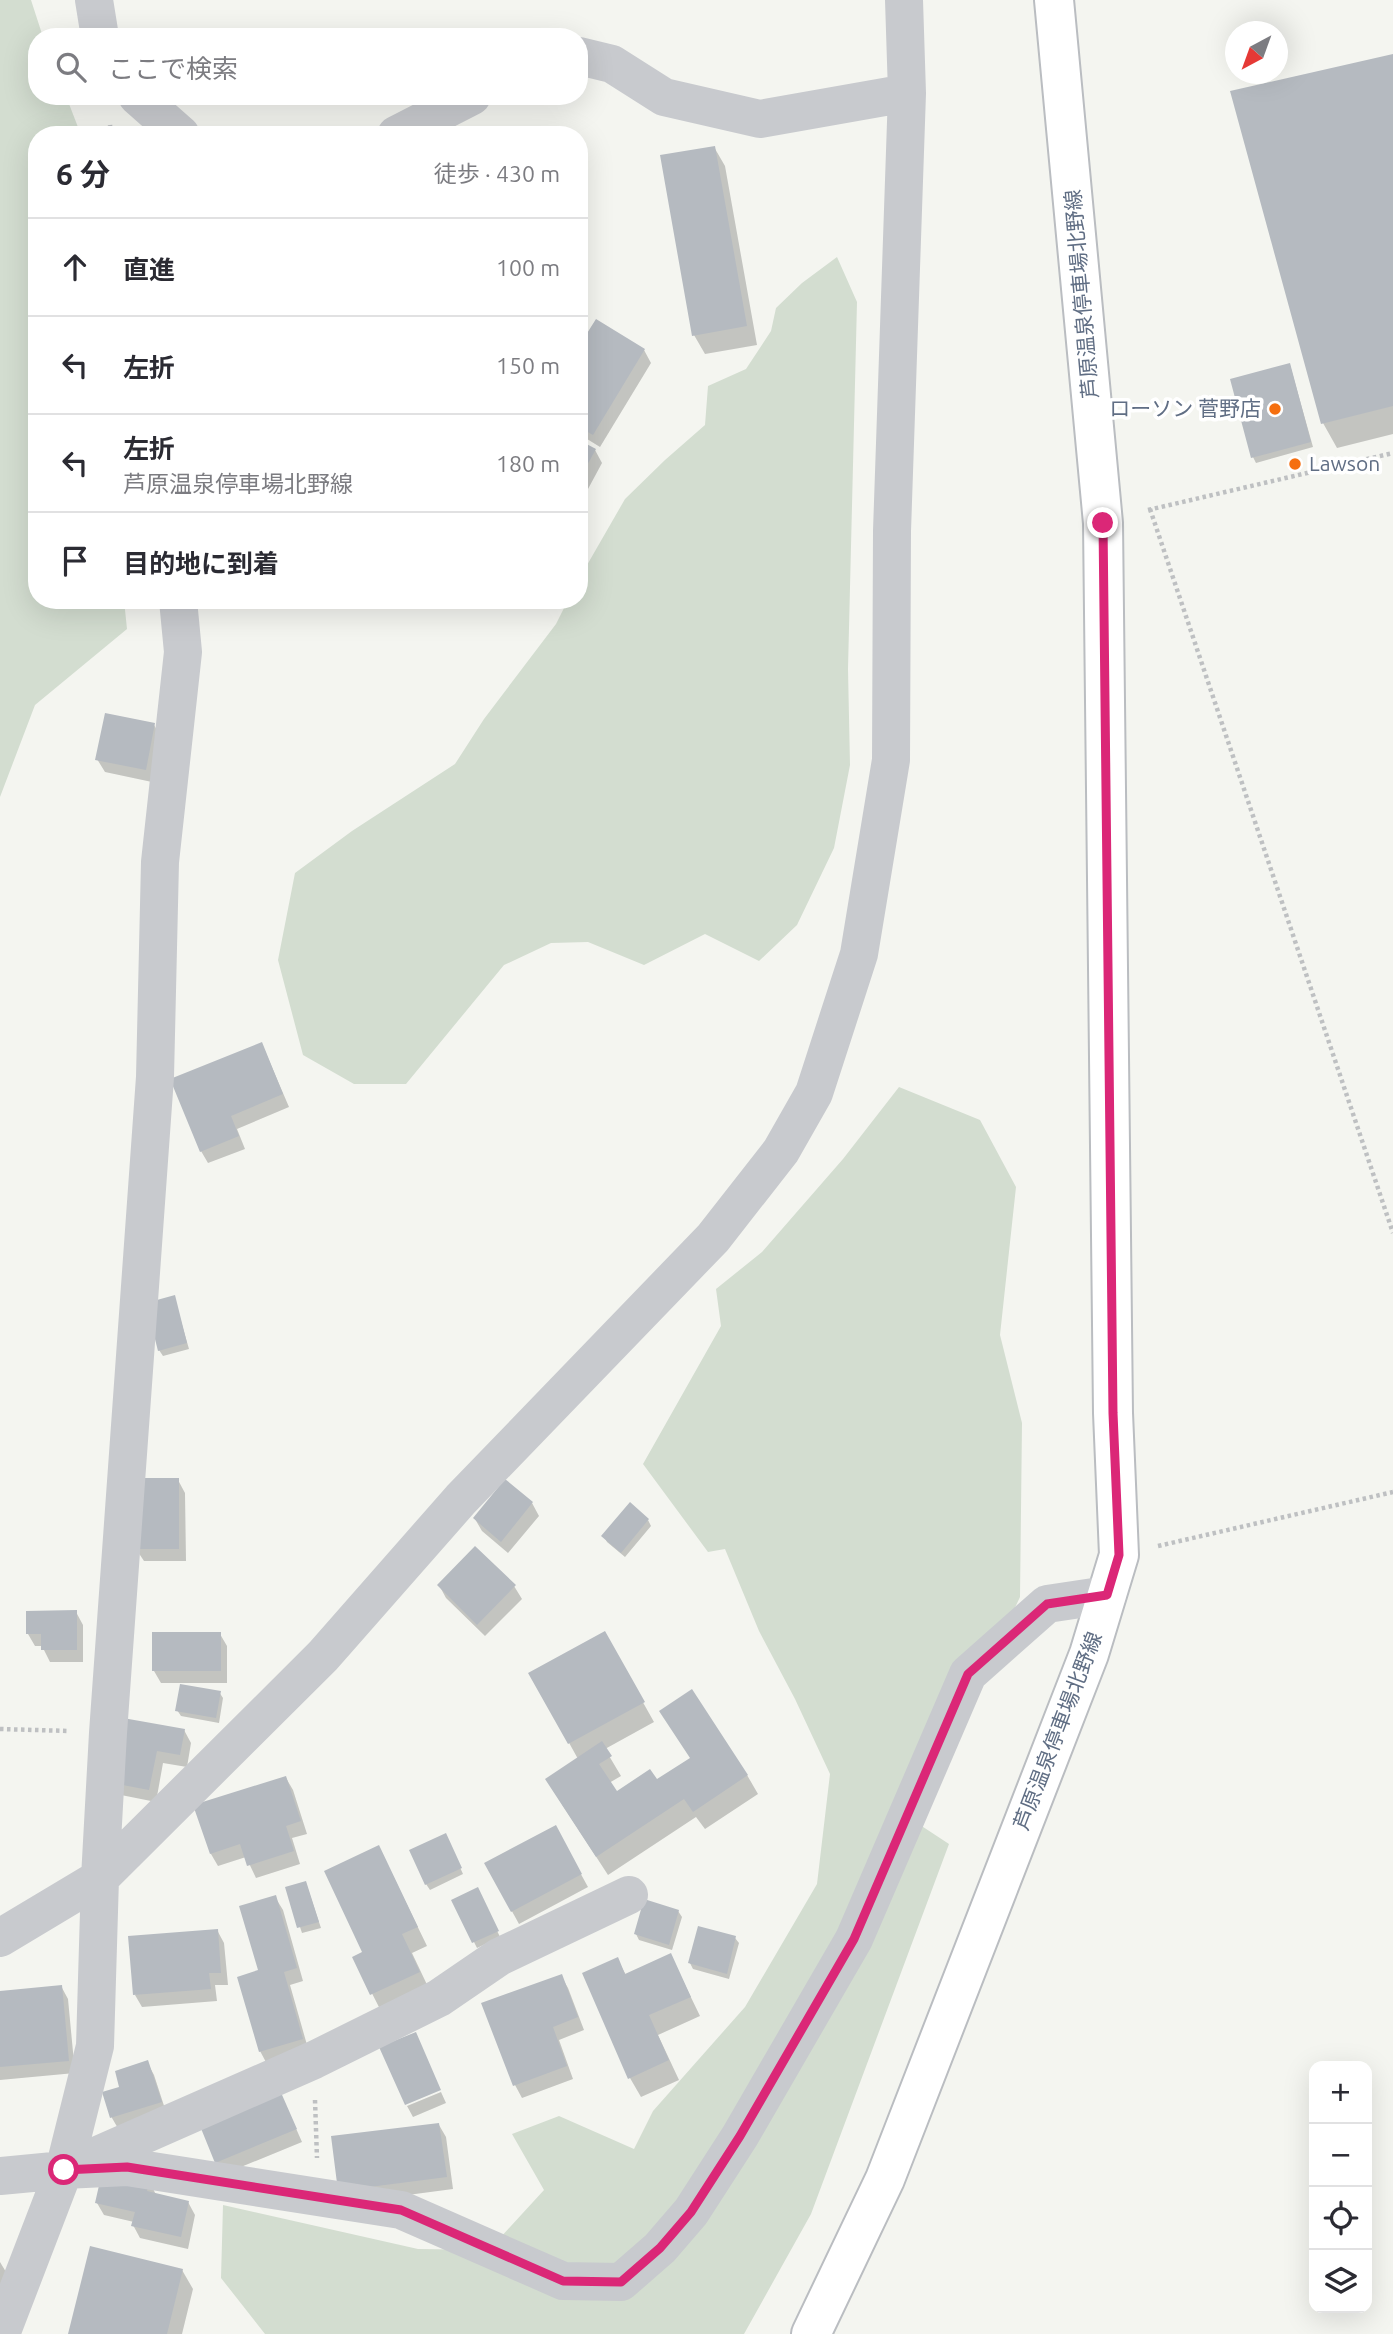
<!DOCTYPE html>
<html lang="ja">
<head>
<meta charset="utf-8">
<style>
	:root { --surface:#fff; --page:#f7f7f7; --text:#2b2b33; --muted:#7c7c81; --line:#e1e1e2 }
	body { margin:0; font-family:Ubuntu,"Noto Sans JP",sans-serif; background:var(--page); color:var(--text) }
	.controls { position:absolute; right:21px; bottom:21px; display:grid; overflow:hidden; border-radius:14px; box-shadow:0 7px 28px #0002 }
	.controls button { width:63px; height:63px; display:grid; place-items:center; padding:0; border:0; border-bottom:2px solid var(--line); background:var(--surface); color:var(--text); font:35px sans-serif }
	.compass { position:absolute; left:1225px; top:21px; width:63px; height:63px; border-radius:50%; background:var(--surface); box-shadow:0 7px 28px #0002; rotate:221deg }
	.stop { position:absolute; width:21px; height:21px; margin:-16px; border:5px solid #db2777; border-radius:50%; background:#fff }
	.stop.end { background:#db2777; border-color:#fff; box-shadow:0 2px 7px #0008 }
	.list { margin:0; padding:0; list-style:none }
	h2 { display:flex; justify-content:space-between; align-items:center; height:91px; margin:0; padding:0 28px; font-size:30px }
	h2 small { font-size:23px; font-weight:400; color:var(--muted) }
	.list li { display:grid; grid-template-columns:46px 1fr auto; gap:21px; align-items:center; box-sizing:border-box; height:98px; padding:0 28px; border-top:2px solid var(--line) }
	.list b { display:block; font-size:26px; white-space:nowrap }
	.list p { margin:0; font-size:23px; white-space:nowrap; color:var(--muted) }
	.list em { font-size:23px; font-style:normal; color:var(--muted) }
	.icon { flex:none; width:38px; height:38px; fill:none; stroke:currentColor; stroke-width:2; stroke-linecap:round; stroke-linejoin:round }
	.map { position:relative; flex:none; width:1393px; height:2334px; overflow:hidden }
	.search { position:absolute; background:var(--surface); box-shadow:0 7px 28px #0002; left:28px; top:28px; width:560px; height:77px; display:flex; align-items:center; gap:18px; box-sizing:border-box; padding:0 24px; border-radius:28px; color:var(--muted); font-size:26px }
	.panel { position:absolute; background:var(--surface); box-shadow:0 7px 28px #0002; left:28px; top:126px; width:560px; height:483px; border-radius:28px }
	.map>svg:first-child { display:block }
</style>
</head>
<body>
<div class="map">
<svg width="1393" height="2334" viewBox="0 0 1393 2334">
	<rect width="100%" height="100%" fill="#f4f5f0"/>
	<path fill="#d3ddd0" d="M0,0H31L43,37H37V96H66L81,135H37V600H124L127,629L35,705L0,797Z
		M837,257L857,302L848,669L850,765L834,848L797,925L759,961L705,934L644,965L588,942L551,943L504,965L406,1084H354L303,1055L278,960L295,873L352,831L455,764L484,719L556,624L568,600H579V579L625,499L665,460L705,425L708,386L746,369L771,331L776,308L802,283Z
		M899,1087L980,1120L1016,1187L1000,1335L1022,1423L1020,1597L914,1821L949,1844L811,2214L744,2334H265L221,2278L223,2205L418,2249L489,2250L544,2190L512,2134L559,2116L634,2149L653,2111L745,2007L817,1884L830,1774L795,1699L759,1631L725,1549L708,1552L643,1464L721,1326L716,1289L762,1252L843,1159Z"/>
	<path fill="#0003" d="M1393,55V434L1337,448L1323,423Z
		M714,147L725,166L757,345L705,354L694,335Z
		M579,350H644L651,363L600,447L579,434Z
		M1290,365L1313,447L1256,463L1253,457Z
		M579,442L595,450L602,463L588,489L579,484Z
		M154,725L161,737L152,782L105,772L97,759Z
		M262,1044L289,1107L237,1129L245,1149L208,1163L201,1151Z
		M174,1297L189,1349L163,1356L159,1350Z
		M178,1480L185,1493L186,1561H144L136,1549Z
		M532,1503L539,1516L508,1553L482,1531L475,1519Z
		M648,1520L651,1526L625,1557L607,1542L604,1536Z
		M439,1585L514,1586L522,1599L485,1636L446,1598Z
		M76,1612L83,1625V1662H50L42,1646H35L28,1634Z
		M604,1633L654,1722L605,1749L621,1776L609,1783L617,1794L657,1781L691,1759L747,1775L758,1794L705,1829L696,1817L608,1875L558,1798L578,1759L531,1674Z
		M220,1634L227,1646V1683H161L154,1671Z
		M219,1692L223,1698L219,1723L181,1716L177,1710Z
		M184,1730L191,1743L187,1767L163,1763L156,1802L121,1795L114,1783Z
		M286,1778L293,1790L307,1834L292,1838L300,1864L256,1878L246,1857L218,1866L211,1854L196,1806Z
		M555,1827L588,1887L519,1924L486,1864Z
		M448,1841L463,1874L430,1890L426,1884Z
		M379,1847L427,1946L412,1953L430,1991L382,2013L354,1958L364,1953Z
		M306,1883L321,1928L302,1933L287,1888Z
		M480,1895L500,1937L477,1948L453,1900Z
		M275,1897L283,1910L303,1981L290,1985L309,2052L267,2064L260,2051V1971Z
		M678,1911L682,1917L672,1950L639,1940L636,1934Z
		M217,1930L224,1943L228,1985H215L217,2001L142,2007L135,1995Z
		M735,1938L739,1943L729,1979L693,1969L690,1963Z
		M671,1956L700,2016L658,2035L679,2080L641,2097L630,2078L617,1959L626,1975Z
		M561,1976L568,1988L584,2030L559,2040L573,2079L522,2098L515,2085Z
		M61,1986L68,1999L75,2073L0,2080V1992Z
		M147,2062L154,2075L167,2115L119,2130L112,2118L104,2093L121,2088Z
		M279,2090L302,2142L224,2174L217,2162Z
		M441,2092L446,2103L413,2117L407,2106Z
		M439,2125L446,2137L453,2189L347,2203Z
		M149,2180L156,2195L188,2202L195,2215L188,2249L140,2238L133,2225L134,2222L104,2215L97,2203Z
		M0,2262L9,2277L0,2305Z
		M182,2270L193,2289L182,2334H70Z"/>
	<path fill="#b5bac0" d="M1393,54V406L1321,424L1230,91Z
		M715,146L747,326L692,336L660,155Z
		M596,319L645,349L593,435L579,427V346Z
		M1290,363L1311,442L1251,458L1230,379Z
		M579,440L596,449L579,480Z
		M105,713L155,723L146,770L95,760Z
		M262,1042L283,1094L231,1116L239,1136L200,1152L170,1079Z
		M175,1295L187,1343L158,1351L146,1303Z
		M134,1478H179V1549H135Z
		M505,1479L533,1502L501,1542L473,1518Z
		M630,1502L649,1519L621,1553L601,1536Z
		M475,1546L516,1585L477,1625L437,1585Z
		M77,1610V1650H41V1634H26V1611Z
		M605,1631L645,1702L568,1744L528,1673Z
		M152,1632H221V1671H152Z
		M180,1684L221,1691L216,1718L175,1711Z
		M692,1689L748,1775L693,1812L684,1799L596,1857L545,1779L602,1741L612,1756L599,1764L617,1791L650,1769L657,1779L690,1758L659,1711Z
		M123,1718L185,1729L180,1755L157,1751L149,1790L112,1783Z
		M286,1776L301,1821L286,1826L294,1851L247,1866L240,1844L210,1854L193,1805Z
		M556,1825L582,1874L511,1912L484,1863Z
		M446,1833L462,1868L425,1885L409,1850Z
		M379,1845L418,1927L402,1934L420,1972L370,1995L352,1957L362,1952L324,1871Z
		M306,1881L319,1922L297,1928L285,1887Z
		M478,1887L499,1931L472,1943L451,1900Z
		M276,1895L297,1968L284,1972L303,2039L259,2052L237,1977L258,1970L239,1906Z
		M644,1899L679,1910L669,1945L634,1934Z
		M698,1926L736,1936L727,1974L688,1963Z
		M218,1929L221,1973H209L211,1989L133,1995L128,1936Z
		M671,1953L691,1997L649,2015L669,2060L628,2079L582,1973L618,1957L625,1974Z
		M562,1974L578,2017L553,2027L567,2066L513,2086L481,2003Z
		M62,1985L69,2061L0,2067V1991Z
		M416,2032L441,2090L405,2105L379,2047Z
		M148,2060L162,2102L110,2118L102,2092L119,2087L115,2071Z
		M279,2088L297,2129L215,2163L198,2121Z
		M439,2123L447,2177L338,2191L331,2136Z
		M103,2168L150,2178L147,2191L189,2201L181,2237L131,2226L135,2212L95,2203Z
		M90,2246L183,2269L167,2334H68Z"/>
	<g fill="none" stroke-linecap="round" stroke-linejoin="round">
		<defs>
			<path id="major" d="M811,2334L885,2179L1089,1654L1119,1555L1113,1413L1103,523L1054,0"/>
		</defs>
		<use href="#major" stroke="#babdc1" stroke-width="42"/>
		<path stroke="#bec0c2" stroke-width="4.5" stroke-dasharray="3.5 3.5" stroke-linecap="butt" d="M110,125L111,135
			M1150,509L1393,1233
			M1148,510L1393,453
			M1158,1546L1393,1492
			M0,1729L69,1731
			M315,2100L317,2158"/>
		<path stroke="#c8cace" stroke-width="38" d="M94,0L100,37
			M579,56L612,64L664,97L760,119L907,93
			M137,96L181,135
			M396,135L472,96
			M0,1938L100,1878L323,1656L461,1499L713,1238L781,1151L814,1093L859,954L891,760L892,531L907,93L904,0
			M64,2170L127,2167L401,2210L563,2281L621,2282L660,2248L691,2212L740,2136L854,1939L968,1674L1047,1604L1107,1595
			M0,2176L64,2170L314,2060L439,1998L499,1957L629,1895
			M1,2334L64,2170L95,2046L100,1878L108,1733L155,1077L160,862L183,652L178,600"/>
		<use href="#major" stroke="#fff" stroke-width="38"/>
	</g>
	<g fill="none" stroke-linecap="round" stroke-linejoin="round">
		<path stroke="#db2777" stroke-width="9" d="M64,2170L127,2167L401,2210L563,2281L621,2282L660,2248L691,2212L740,2136L854,1939L968,1674L1047,1604L1107,1595L1119,1555L1113,1413L1103,523"/>
	</g>
	<g fill="#f56f0f" stroke="#fff" stroke-width="2.5">
		<circle cx="1275" cy="409" r="7"/>
		<circle cx="1295" cy="464" r="7"/>
	</g>
	<g text-anchor="middle" stroke-width="7" stroke-linejoin="round" paint-order="stroke">
		<g font-size="21" fill="#606e84" stroke="#fff">
			<text transform="translate(1082 294) rotate(-95)" y="7">芦原温泉停車場北野線</text>
			<text transform="translate(1058 1731) rotate(-69)" y="7">芦原温泉停車場北野線</text>
		</g>
		<g font-size="21" fill="#606e84" stroke="#fff" text-anchor="end">
			<text x="1261" y="416">ローソン 菅野店</text>
			<text x="1309" y="471" text-anchor="start">Lawson</text>
		</g>
	</g>
</svg>
<div class="controls">
<button>+</button>
<button>−</button>
<button><svg class="icon" aria-label="locate" viewBox="0 0 24 24"><circle cx="12" cy="12" r="6"/><path d="M12 2v4M12 18v4M2 12h4M18 12h4"/></svg></button>
<button><svg class="icon" aria-label="layers" viewBox="0 0 24 24"><path d="M12 4l9 5-9 5-9-5zM3 14l9 5 9-5"/></svg></button>
</div>
<svg class="compass" viewBox="-18 -18 36 36"><path d="M0-13l5 13h-10z" fill="#e53935"/><path d="M0 13l5-13h-10z" fill="#7c7c81"/></svg>
<div class="stop" style="left:64px;top:2170px"></div>
<div class="stop end" style="left:1103px;top:523px"></div>
<div class="search"><svg class="icon" aria-label="search" viewBox="0 0 24 24"><circle cx="10" cy="10" r="6"/><path d="M15 15l6 6"/></svg>ここで検索</div>
<section class="panel">
<h2>6 分<small>徒歩 · 430 m</small></h2>
<ul class="list">
<li><svg class="icon" aria-label="ahead" viewBox="0 0 24 24"><path d="M12 20V5M6 11l6-6 6 6"/></svg><div><b>直進</b></div><em>100 m</em></li>
<li><svg class="icon" aria-label="left" viewBox="0 0 24 24"><path d="M17 20v-9H6M10 6l-5 5 5 5"/></svg><div><b>左折</b></div><em>150 m</em></li>
<li><svg class="icon" aria-label="left" viewBox="0 0 24 24"><path d="M17 20v-9H6M10 6l-5 5 5 5"/></svg><div><b>左折</b><p>芦原温泉停車場北野線</p></div><em>180 m</em></li>
<li><svg class="icon" aria-label="arrive" viewBox="0 0 24 24"><path d="M6 21V4h12l-3 4 3 4H6"/></svg><div><b>目的地に到着</b></div></li>
</ul>
</section>
</div>
</body>
</html>
